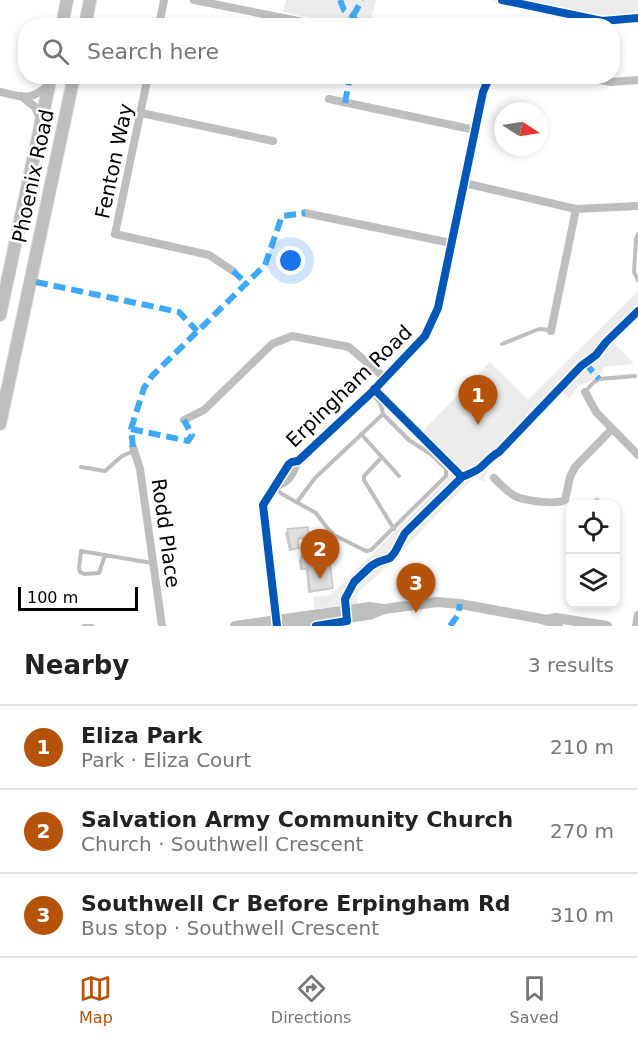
<!DOCTYPE html>
<html lang="en">
<head>
<meta charset="utf-8">
<style>
	:root { --surface:#fff; --page:#f2f2f2; --text:#222; --muted:#767676; --line:#e0e0e0; --accent:#b45309 }
	body { margin:0; font-family:"DejaVu Sans",sans-serif; background:var(--page); color:var(--text) }
	.controls { position:absolute; right:18px; bottom:18px; display:grid; overflow:hidden; border-radius:12px; box-shadow:0 3px 9px #0003 }
	.controls button { width:54px; height:54px; display:grid; place-items:center; padding:0; border:0; border-bottom:2px solid var(--line); background:var(--surface); color:var(--text); font:30px sans-serif }
	.compass { position:absolute; left:494px; top:102px; width:54px; height:54px; border-radius:50%; background:var(--surface); box-shadow:0 3px 9px #0003; rotate:102deg }
	.scale { position:absolute; left:18px; bottom:15px; width:120px; box-sizing:border-box; padding-left:6px; border:3px solid #000; border-top:0; font-size:16px; line-height:21px; white-space:nowrap; color:#000; -webkit-text-stroke:4px #fff; paint-order:stroke }
	.you { position:absolute; left:291px; top:261px; width:21px; height:21px; margin:-15px; border:4px solid #fff; border-radius:50%; background:#1a73e8; box-shadow:0 0 0 9px #1a73e833 }
	.badge { display:grid; place-items:center; width:39px; height:39px; border-radius:50%; background:var(--accent); color:#fff; font-size:20px; font-weight:700 }
	.pin { position:absolute; translate:-50% -50px; filter:drop-shadow(0 2px 3px #0008) }
	.pin::after { content:''; position:absolute; top:32px; width:21px; height:18px; background:inherit; clip-path:polygon(0 0,100% 0,50% 100%) }
	.list { margin:0; padding:0; list-style:none }
	h2 { display:flex; justify-content:space-between; align-items:center; height:78px; margin:0; padding:0 24px; font-size:26px }
	h2 small { font-size:20px; font-weight:400; color:var(--muted) }
	.list li { display:grid; grid-template-columns:39px 1fr auto; gap:18px; align-items:center; box-sizing:border-box; height:84px; padding:0 24px; border-top:2px solid var(--line) }
	.list b { display:block; font-size:22px; white-space:nowrap }
	.list p { margin:0; font-size:20px; white-space:nowrap; color:var(--muted) }
	.list em { font-size:20px; font-style:normal; color:var(--muted) }
	.icon { flex:none; width:33px; height:33px; fill:none; stroke:currentColor; stroke-width:2; stroke-linecap:round; stroke-linejoin:round }
	.map { position:relative; flex:none; width:638px; height:626px; overflow:hidden }
	.search { position:absolute; background:var(--surface); box-shadow:0 3px 9px #0003; left:18px; right:18px; top:18px; height:66px; display:flex; align-items:center; gap:15px; box-sizing:border-box; padding:0 21px; border-radius:24px; color:var(--muted); font-size:22px }
	.sheet { height:330px; background:var(--surface) }
	nav { display:flex; justify-content:space-around; align-items:center; box-sizing:border-box; height:84px; border-top:2px solid var(--line); background:var(--surface); font-size:16px; color:var(--muted) }
	nav a { display:grid; justify-items:center; gap:3px }
	nav .on { color:var(--accent) }
	.map>svg:first-child { display:block }
</style>
</head>
<body>
<div class="map">
<svg width="638" height="626" viewBox="0 0 638 626">
	<rect width="100%" height="100%" fill="#fff"/>
	<path fill="#ececec" d="M286,0H376L370,25H345L283,12Z
		M491,0H638V20L600,23Z
		M638,291V317L613,342L634,364L604,367L601,373L588,382L578,386L569,399L562,392L487,465L489,470L485,476L484,482L475,477L441,510L389,565L358,592L357,603L314,609L313,597L331,595L446,480L450,474L448,467L417,437L490,362L528,400Z"/>
	<path fill="#0003" d="M596,497L607,504V505H591Z
		M288,531L308,537L305,539L297,540L298,547L295,550L289,551L285,533Z
		M301,558L331,588L329,590L308,593L306,570H300L299,560Z"/>
	<path fill="#dfdfdf" stroke="#c7c7c7" stroke-width="1.5" d="M308,527L309,537L298,538L299,548L291,549L287,529Z
		M315,555L316,557L329,555L333,588L310,591L308,568L302,569L301,556Z"/>
	<g fill="none" stroke-linecap="round" stroke-linejoin="round">
		<defs>
			<path id="primary" d="M62,26L67,0
				M85,26L90,0
				M0,315L51,76
				M0,424L74,76"/>
		</defs>
		<use href="#primary" stroke="#dbdbdb" stroke-width="14"/>
		<path stroke="#bebebe" stroke-width="4" d="M638,234L636,240L634,272L638,280
			M502,344L539,329L550,330
			M585,392L594,382L599,379L635,376
			M361,434L399,476
			M382,457L364,476V480L394,529
			M81,467L105,471L122,456L134,451
			M275,488L282,494L316,513L328,529L334,535L366,551L371,550L446,476V470L444,467L432,455L409,440L383,414
			M297,502L315,478L383,414C382,404 378,400 371,393
			M105,555L99,573L84,574L80,572L79,568L81,551L152,563
			M84,626H92"/>
		<path stroke="#bebebe" stroke-width="8" d="M194,0L323,26
			M159,26L164,0
			M148,76L115,234L209,255L233,271
			M577,76L611,82L638,80
			M0,92C23,97 31,102 49,84
			M21,96L35,107L41,120
			M329,99L475,130
			M141,113L273,141
			M464,183L576,209L638,206
			M305,213L451,243
			M551,331L576,209
			M585,392L596,412L638,455
			M184,420L204,410L272,344L292,336L349,347L385,378
			M133,447L140,469L162,626
			M494,478C501,485 508,493 517,497C528,501 556,505 565,500L570,477L575,467L612,429
			M275,487C290,481 292,476 298,461
			M277,626L263,505L289,464L292,462L298,461L371,393L425,336L438,308L483,92L490,76
			M636,626L638,615"/>
		<path stroke="#bebebe" stroke-width="10" d="M546,620L556,618L607,626
			M235,626L369,607L383,609
			M285,626L369,615L384,609L437,602L460,604L537,618L546,620L558,626"/>
		<use href="#primary" stroke="#bebebe" stroke-width="12"/>
		<path stroke="#3fa9f5" stroke-width="6" stroke-dasharray="12 6" stroke-linecap="butt" d="M340,0L344,10L353,16L359,26
			M353,16L362,0
			M345,103L350,76
			M233,271L246,283
			M36,282L179,312L197,331
			M585,363L599,379
			M131,429L188,441L192,435L184,420
			M133,447L131,429L144,388L152,376L265,265L282,216L305,213
			M450,626L458,615L460,604"/>
		<defs>
			<path id="cycleway" d="M502,0L602,21L638,18
				M374,389L462,477
				M277,626L263,505L289,464L292,462L298,461L371,393L425,336L438,308L483,92L490,76
				M316,626L347,621L345,599L354,582L371,566L378,562L390,558L395,552L405,533L462,477C468,474 475,472 480,468C487,462 490,457 499,452L581,366L596,355L606,342L638,311"/>
		</defs>
		<use href="#cycleway" stroke="#fff" stroke-width="11"/>
		<use href="#cycleway" stroke="#0057b8" stroke-width="8"/>
	</g>
	<g text-anchor="middle" stroke-width="5" stroke-linejoin="round" paint-order="stroke">
		<g font-size="20" fill="#000" stroke="#fff">
			<text transform="translate(114 161) rotate(-78)" y="7">Fenton Way</text>
			<text transform="translate(33 176) rotate(-78)" y="7">Phoenix Road</text>
			<text transform="translate(349 386) rotate(-44)" y="7">Erpingham Road</text>
			<text transform="translate(166 533) rotate(82)" y="7">Rodd Place</text>
		</g>
	</g>
</svg>
<div class="controls">
<button><svg class="icon" aria-label="locate" viewBox="0 0 24 24"><circle cx="12" cy="12" r="6"/><path d="M12 2v4M12 18v4M2 12h4M18 12h4"/></svg></button>
<button><svg class="icon" aria-label="layers" viewBox="0 0 24 24"><path d="M12 4l9 5-9 5-9-5zM3 14l9 5 9-5"/></svg></button>
</div>
<svg class="compass" viewBox="-18 -18 36 36"><path d="M0-13l5 13h-10z" fill="#e53935"/><path d="M0 13l5-13h-10z" fill="#767676"/></svg>
<div class="scale">100 m</div>
<div class="you"></div>
<div class="pin badge" style="left:478px;top:425px">1</div>
<div class="pin badge" style="left:320px;top:579px">2</div>
<div class="pin badge" style="left:416px;top:613px">3</div>
<div class="search"><svg class="icon" aria-label="search" viewBox="0 0 24 24"><circle cx="10" cy="10" r="6"/><path d="M15 15l6 6"/></svg>Search here</div>
</div>
<section class="sheet">
<h2>Nearby<small>3 results</small></h2>
<ul class="list">
<li><span class="badge">1</span><div><b>Eliza Park</b><p>Park · Eliza Court</p></div><em>210 m</em></li>
<li><span class="badge">2</span><div><b>Salvation Army Community Church</b><p>Church · Southwell Crescent</p></div><em>270 m</em></li>
<li><span class="badge">3</span><div><b>Southwell Cr Before Erpingham Rd</b><p>Bus stop · Southwell Crescent</p></div><em>310 m</em></li>
</ul>
</section>
<nav>
<a class="on"><svg class="icon" aria-label="map" viewBox="0 0 24 24"><path d="M3 6l6-2 6 2 6-2v14l-6 2-6-2-6 2zM9 4v14M15 6v14"/></svg>Map</a>
<a><svg class="icon" aria-label="directions" viewBox="0 0 24 24"><path d="M12 3l9 9-9 9-9-9zM9 14v-3h6M13 9l2 2-2 2"/></svg>Directions</a>
<a><svg class="icon" aria-label="saved" viewBox="0 0 24 24"><path d="M7 4h10v16l-5-4-5 4z"/></svg>Saved</a>
</nav>
</body>
</html>
